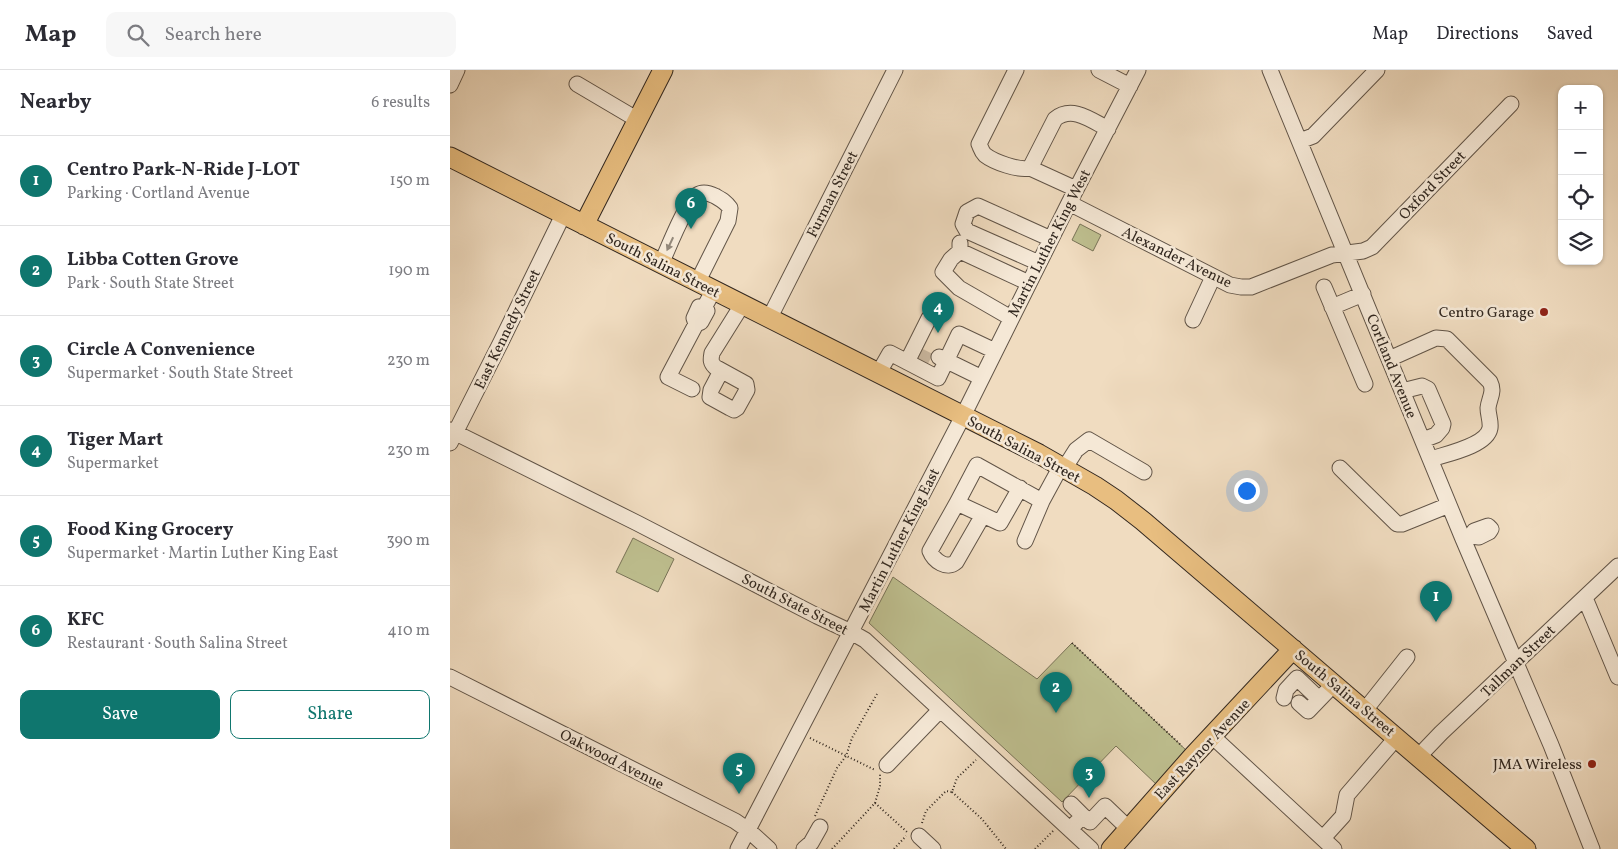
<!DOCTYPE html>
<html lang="en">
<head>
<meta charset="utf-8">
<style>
	:root { --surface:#fff; --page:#f7f7f7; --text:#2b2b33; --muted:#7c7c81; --line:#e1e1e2; --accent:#0f766e }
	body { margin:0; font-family:Vollkorn,serif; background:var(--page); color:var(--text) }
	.controls { position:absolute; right:15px; top:15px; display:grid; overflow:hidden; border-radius:10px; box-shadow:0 1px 4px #0004 }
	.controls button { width:45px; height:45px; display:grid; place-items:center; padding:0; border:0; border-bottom:1px solid var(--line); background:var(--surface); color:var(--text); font:25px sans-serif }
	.you { position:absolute; left:796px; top:420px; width:18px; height:18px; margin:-12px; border:4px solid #fff; border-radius:50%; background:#1a73e8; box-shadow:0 0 0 8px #1a73e833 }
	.badge { display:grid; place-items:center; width:32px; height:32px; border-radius:50%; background:var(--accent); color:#fff; font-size:16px; font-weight:700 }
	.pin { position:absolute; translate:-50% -41px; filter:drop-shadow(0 1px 2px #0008) }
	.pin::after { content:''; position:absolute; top:26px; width:18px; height:15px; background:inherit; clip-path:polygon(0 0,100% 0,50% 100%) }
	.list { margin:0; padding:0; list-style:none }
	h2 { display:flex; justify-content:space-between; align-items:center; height:65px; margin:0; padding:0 20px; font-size:21px }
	h2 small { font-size:16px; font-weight:400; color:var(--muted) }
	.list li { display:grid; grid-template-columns:32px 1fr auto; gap:15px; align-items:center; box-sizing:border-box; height:90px; padding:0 20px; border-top:1px solid var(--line) }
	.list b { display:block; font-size:19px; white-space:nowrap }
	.list p { margin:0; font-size:16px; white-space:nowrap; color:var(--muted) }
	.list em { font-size:16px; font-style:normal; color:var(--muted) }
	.actions { display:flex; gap:10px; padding:15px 20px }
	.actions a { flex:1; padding:11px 0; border:1px solid var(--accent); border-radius:10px; text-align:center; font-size:18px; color:var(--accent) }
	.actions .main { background:var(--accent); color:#fff }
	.icon { flex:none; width:28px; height:28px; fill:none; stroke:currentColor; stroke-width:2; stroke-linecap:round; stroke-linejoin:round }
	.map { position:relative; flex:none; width:1168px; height:779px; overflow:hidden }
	header { display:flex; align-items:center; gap:30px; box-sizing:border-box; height:70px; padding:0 25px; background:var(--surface); border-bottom:1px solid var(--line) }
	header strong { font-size:24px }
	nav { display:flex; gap:28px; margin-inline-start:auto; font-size:18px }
	.search { width:350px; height:45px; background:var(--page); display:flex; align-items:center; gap:12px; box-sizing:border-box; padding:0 18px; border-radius:10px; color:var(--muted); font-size:19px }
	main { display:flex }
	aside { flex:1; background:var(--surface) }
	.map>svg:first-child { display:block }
</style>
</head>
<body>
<header>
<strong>Map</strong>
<div class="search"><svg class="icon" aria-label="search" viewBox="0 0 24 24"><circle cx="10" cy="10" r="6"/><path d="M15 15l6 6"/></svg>Search here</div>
<nav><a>Map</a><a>Directions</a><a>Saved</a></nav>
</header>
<main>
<aside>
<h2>Nearby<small>6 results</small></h2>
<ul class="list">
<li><span class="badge">1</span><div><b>Centro Park-N-Ride J-LOT</b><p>Parking · Cortland Avenue</p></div><em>150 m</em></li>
<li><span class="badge">2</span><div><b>Libba Cotten Grove</b><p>Park · South State Street</p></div><em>190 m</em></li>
<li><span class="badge">3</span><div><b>Circle A Convenience</b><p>Supermarket · South State Street</p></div><em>230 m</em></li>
<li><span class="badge">4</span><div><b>Tiger Mart</b><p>Supermarket</p></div><em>230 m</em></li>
<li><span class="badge">5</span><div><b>Food King Grocery</b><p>Supermarket · Martin Luther King East</p></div><em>390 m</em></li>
<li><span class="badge">6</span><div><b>KFC</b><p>Restaurant · South Salina Street</p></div><em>410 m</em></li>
</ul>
<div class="actions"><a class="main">Save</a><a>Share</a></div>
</aside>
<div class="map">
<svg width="1168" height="779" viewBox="0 0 1168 779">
	<rect width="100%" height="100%" fill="#f0dcc0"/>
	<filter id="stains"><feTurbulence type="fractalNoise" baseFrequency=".004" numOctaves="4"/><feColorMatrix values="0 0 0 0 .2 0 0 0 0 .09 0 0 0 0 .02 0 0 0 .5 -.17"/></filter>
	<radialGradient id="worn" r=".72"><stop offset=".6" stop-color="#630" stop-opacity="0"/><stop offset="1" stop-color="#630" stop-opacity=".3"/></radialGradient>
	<path fill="#bebf8f" stroke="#787357" d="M630,154L651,165L643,181L622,170Z
		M183,468L224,489L208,522L166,502Z
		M443,507L587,609L622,573L737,681L707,715L666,676L612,732L419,553Z"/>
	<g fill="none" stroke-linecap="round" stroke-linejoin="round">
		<path stroke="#cab8a0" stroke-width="15" stroke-dasharray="15 8" stroke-linecap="butt" d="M466,284L486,294"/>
		<defs>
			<path id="minor" d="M566,0L529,74C531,78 531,81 535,85C544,92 569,101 580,98L605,49C622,35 641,50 658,59
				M649,0L680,16
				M820,0L1013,469L1101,675L1142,779
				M127,14L188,50
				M0,15L7,0
				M850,71L863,66L927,0
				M580,98L626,119
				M619,133L780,215L791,217H801L882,185L913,181L922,177L1061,34
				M510,173V181L579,213
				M510,181L501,189L493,202L509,218L561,248
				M589,193L517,161L513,154L517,142L528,136L601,169
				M211,194C218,179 235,134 247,125C253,121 259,123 265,126C272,130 276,132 280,138L278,151L247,213
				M874,217L915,314
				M255,236L257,241L251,252L246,254L244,248L249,237L255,236L263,221
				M882,237L913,224
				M319,249L445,0
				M743,250L763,207
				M489,287L532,308
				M939,289L986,268L997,269L1040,312C1045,322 1039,328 1038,338C1038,345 1041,351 1040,358C1037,376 996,384 981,389
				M457,292L479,248
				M271,301L261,320L260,327L280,338L284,340L287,338L297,320L296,314L265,297C260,292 261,289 262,283L292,235
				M428,304L440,283L488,308L509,264L545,281
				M242,319L218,307L246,254
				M952,321L972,316L978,319L993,354L992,358L986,365L973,370
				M0,360L187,453L367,546L401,562L415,570L641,779
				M0,373L51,272L113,145
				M890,398L947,454H952L999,435
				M614,399L626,380L639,370L694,402
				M570,418L550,453L507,433L527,395L592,431
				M507,433L480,481C484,491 497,500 506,492L533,445
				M1013,469L1021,466L1024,461L1038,456L1041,459L1039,462L1029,467L1021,466
				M575,471L592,431L611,396
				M1135,528L1168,607
				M0,607L285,751L298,760L319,779
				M834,628L836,620L847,608L869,629
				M849,633L858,641L884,614
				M915,640L957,587
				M762,666L884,779
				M969,686L991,663L1168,496
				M437,695L490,640
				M621,734L633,746
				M620,759L633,746L640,752L655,736L679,759
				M469,766L483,779
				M873,768L893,746L897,725L947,667
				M288,779L513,346L619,133L688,0
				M354,779L361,773L370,757"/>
			<path id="major" d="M0,87L589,384L645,416L666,430L693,451L1076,779
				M134,155L213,0
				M661,779L743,686L843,579"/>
		</defs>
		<use href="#minor" stroke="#615447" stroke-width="17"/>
		<use href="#major" stroke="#31271f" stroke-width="21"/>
		<path stroke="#31271f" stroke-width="2" stroke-dasharray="1 2.5" stroke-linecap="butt" d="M622,573L732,676
			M360,668L425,700
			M502,722L532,749L556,779
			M425,733L457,762
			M365,746L387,698L396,686L402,668L427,624
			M472,753L476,741L496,721L502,722L507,708L526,690
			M382,779L425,733L430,716V704
			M444,779L456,766
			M585,779L603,761"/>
		<use href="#minor" stroke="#f5e8d6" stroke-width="15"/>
		<use href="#major" stroke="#e8be80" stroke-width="19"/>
	</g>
	<defs><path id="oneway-solid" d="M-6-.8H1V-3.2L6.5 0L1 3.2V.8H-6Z" transform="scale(1.25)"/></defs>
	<use fill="#93887a" href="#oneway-solid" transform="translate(220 174) rotate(115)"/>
	<g fill="#8f2418" stroke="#f5e8d6" stroke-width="2">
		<circle cx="1094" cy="242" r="5"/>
		<circle cx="1142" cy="694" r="5"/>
	</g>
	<g text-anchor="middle" stroke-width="5" stroke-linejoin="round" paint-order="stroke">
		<g font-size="15" fill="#31271f" stroke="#f5e8d6">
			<text transform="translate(982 115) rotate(-46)" y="5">Oxford Street</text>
			<text transform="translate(382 124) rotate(-63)" y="5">Furman Street</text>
			<text transform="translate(599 173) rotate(-63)" y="5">Martin Luther King West</text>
			<text transform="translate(727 187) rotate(26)" y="5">Alexander Avenue</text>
			<text transform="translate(213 195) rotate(27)" y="5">South Salina Street</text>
			<text transform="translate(57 259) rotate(-64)" y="5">East Kennedy Street</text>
			<text transform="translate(942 296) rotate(68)" y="5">Cortland Avenue</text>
			<text transform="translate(574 379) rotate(28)" y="5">South Salina Street</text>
			<text transform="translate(449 470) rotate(-63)" y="5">Martin Luther King East</text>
			<text transform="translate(345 534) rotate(27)" y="5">South State Street</text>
			<text transform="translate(1068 591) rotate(-44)" y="5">Tallman Street</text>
			<text transform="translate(895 623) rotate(40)" y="5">South Salina Street</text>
			<text transform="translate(752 679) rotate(-47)" y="5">East Raynor Avenue</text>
			<text transform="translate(162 689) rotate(27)" y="5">Oakwood Avenue</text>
		</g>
		<g font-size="15" fill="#31271f" stroke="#f5e8d6" text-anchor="end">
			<text x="1084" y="247">Centro Garage</text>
			<text x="1132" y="699">JMA Wireless</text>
		</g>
	</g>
	<rect width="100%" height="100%" filter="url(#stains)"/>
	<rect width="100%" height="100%" fill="url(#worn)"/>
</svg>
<div class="controls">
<button>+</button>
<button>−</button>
<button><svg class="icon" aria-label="locate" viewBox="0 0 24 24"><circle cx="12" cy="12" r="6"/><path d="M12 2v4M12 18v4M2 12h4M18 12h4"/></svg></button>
<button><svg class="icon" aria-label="layers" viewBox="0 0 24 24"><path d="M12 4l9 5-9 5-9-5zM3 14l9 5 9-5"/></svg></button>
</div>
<div class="you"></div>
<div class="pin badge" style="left:986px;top:552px">1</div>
<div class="pin badge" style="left:606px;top:643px">2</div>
<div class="pin badge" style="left:639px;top:728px">3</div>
<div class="pin badge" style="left:488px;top:263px">4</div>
<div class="pin badge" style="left:289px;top:724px">5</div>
<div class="pin badge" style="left:241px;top:159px">6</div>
</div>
</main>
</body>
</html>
